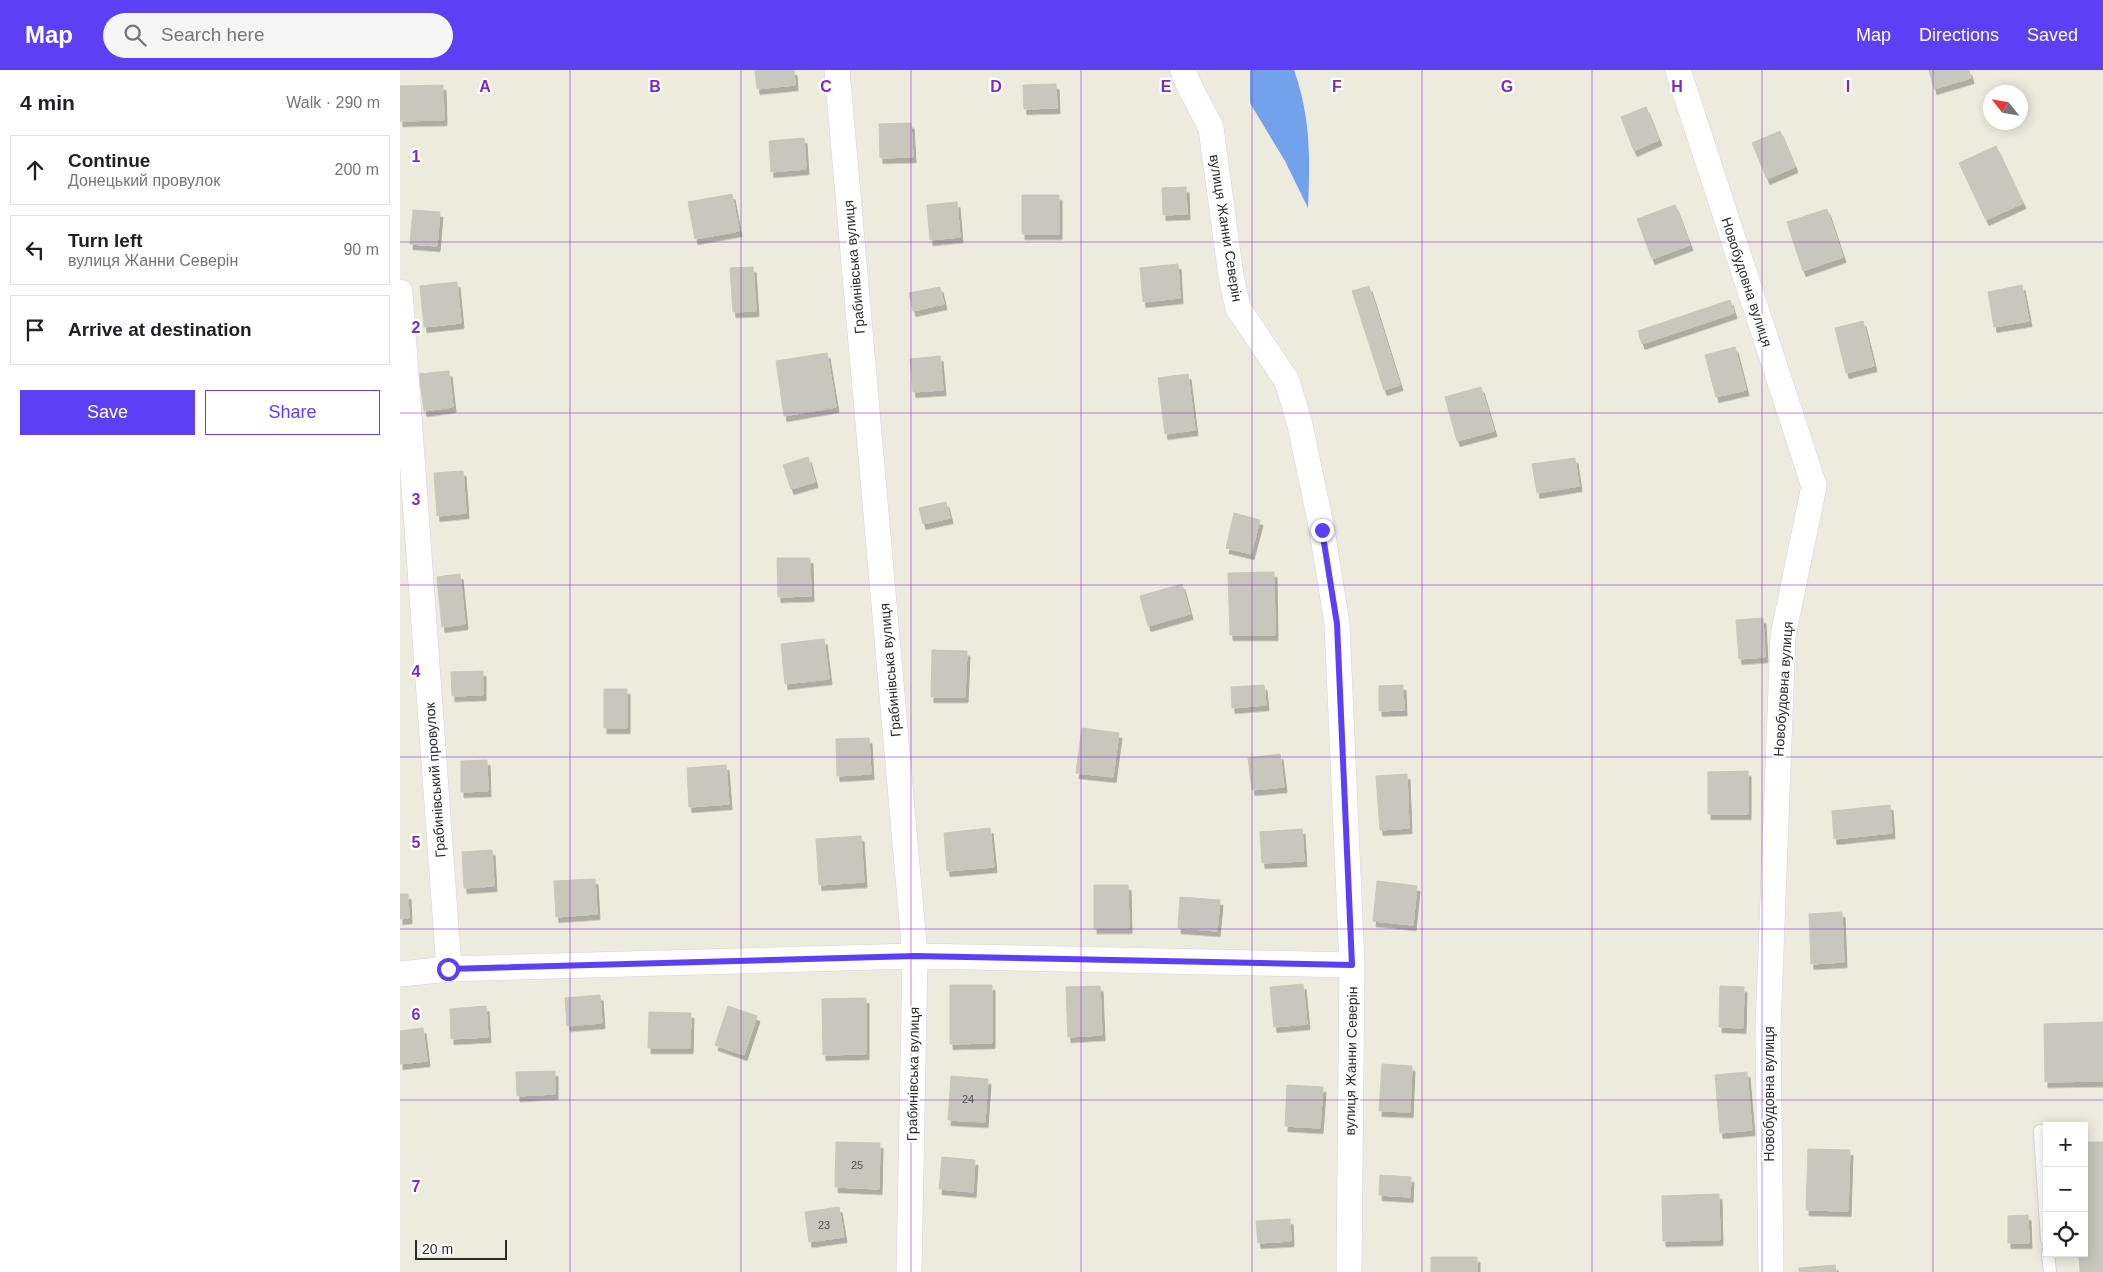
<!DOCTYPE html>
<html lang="en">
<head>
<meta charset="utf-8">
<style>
	:root { --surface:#fff; --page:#f6f6f6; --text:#202124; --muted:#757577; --line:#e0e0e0; --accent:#5d40f6 }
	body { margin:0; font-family:Arial,sans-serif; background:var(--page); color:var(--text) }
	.controls { position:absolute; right:15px; bottom:15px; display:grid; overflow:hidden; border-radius:0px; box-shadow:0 2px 12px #0003 }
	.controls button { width:45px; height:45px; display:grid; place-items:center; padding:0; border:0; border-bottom:1px solid var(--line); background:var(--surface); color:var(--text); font:25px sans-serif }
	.compass { position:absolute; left:1583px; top:15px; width:45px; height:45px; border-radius:50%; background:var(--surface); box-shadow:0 2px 12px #0003; rotate:301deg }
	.scale { position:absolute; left:15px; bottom:12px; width:92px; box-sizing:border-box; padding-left:5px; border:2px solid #2b2b2b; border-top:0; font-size:14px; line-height:18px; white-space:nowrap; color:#2b2b2b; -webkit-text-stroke:4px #fff; paint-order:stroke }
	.stop { position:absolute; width:15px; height:15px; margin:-11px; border:4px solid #5d40f6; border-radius:50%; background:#fff }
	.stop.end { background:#5d40f6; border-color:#fff; box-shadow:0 1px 5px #0008 }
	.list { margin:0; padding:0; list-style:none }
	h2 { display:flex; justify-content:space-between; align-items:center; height:65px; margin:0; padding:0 20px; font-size:21px }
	h2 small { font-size:16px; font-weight:400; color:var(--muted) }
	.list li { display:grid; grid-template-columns:32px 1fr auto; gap:15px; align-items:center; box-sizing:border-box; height:70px; margin:0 10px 10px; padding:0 10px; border:1px solid var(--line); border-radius:0px }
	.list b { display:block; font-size:19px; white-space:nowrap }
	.list p { margin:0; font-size:16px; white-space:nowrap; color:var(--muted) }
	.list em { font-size:16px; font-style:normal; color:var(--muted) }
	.actions { display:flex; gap:10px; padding:15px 20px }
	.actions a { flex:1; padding:11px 0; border:1px solid var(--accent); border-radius:0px; text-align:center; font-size:18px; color:var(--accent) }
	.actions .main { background:var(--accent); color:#fff }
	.icon { flex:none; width:28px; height:28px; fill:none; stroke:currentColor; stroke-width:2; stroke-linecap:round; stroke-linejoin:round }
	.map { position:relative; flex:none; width:1703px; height:1202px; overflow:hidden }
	header { display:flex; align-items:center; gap:30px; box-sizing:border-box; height:70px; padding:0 25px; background:var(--accent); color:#fff }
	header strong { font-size:24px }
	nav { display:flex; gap:28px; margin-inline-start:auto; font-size:18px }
	.search { width:350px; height:45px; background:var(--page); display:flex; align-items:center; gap:12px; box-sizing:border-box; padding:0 18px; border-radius:28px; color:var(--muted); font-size:19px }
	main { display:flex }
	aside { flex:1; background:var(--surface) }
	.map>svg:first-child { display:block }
</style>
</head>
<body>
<header>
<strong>Map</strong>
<div class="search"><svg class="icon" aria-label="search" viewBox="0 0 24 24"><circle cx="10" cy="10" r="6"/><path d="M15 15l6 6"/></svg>Search here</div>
<nav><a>Map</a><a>Directions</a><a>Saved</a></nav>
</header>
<main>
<aside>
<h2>4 min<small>Walk · 290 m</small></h2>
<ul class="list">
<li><svg class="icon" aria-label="ahead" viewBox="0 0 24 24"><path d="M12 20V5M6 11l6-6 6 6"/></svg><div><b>Continue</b><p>Донецький провулок</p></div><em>200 m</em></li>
<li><svg class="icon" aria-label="left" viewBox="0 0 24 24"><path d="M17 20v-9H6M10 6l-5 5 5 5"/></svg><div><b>Turn left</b><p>вулиця Жанни Северін</p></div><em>90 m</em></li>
<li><svg class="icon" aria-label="arrive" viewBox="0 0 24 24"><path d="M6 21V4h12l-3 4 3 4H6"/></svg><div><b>Arrive at destination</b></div></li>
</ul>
<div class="actions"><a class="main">Save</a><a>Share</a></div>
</aside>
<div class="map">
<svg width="1703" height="1202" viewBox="0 0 1703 1202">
	<defs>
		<filter id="shadow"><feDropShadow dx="3" dy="5.5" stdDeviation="0" flood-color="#0004"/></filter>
	</defs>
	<rect width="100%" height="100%" fill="#ecebdd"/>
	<path fill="#72a2ec" d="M850,0H894C911,48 910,88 908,138L885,91L850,33Z"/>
	<path fill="#c8c7bd" stroke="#c8c8b7" filter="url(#shadow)" d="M355,0H394L395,15L357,19Z
		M1529,0H1569L1571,8L1534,19Z
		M656,14L657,38L624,39L623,15Z
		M43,15L44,50L0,51V16Z
		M1246,37L1259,70L1234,81L1221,47Z
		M511,53L513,87L480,88L479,54Z
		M1380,61L1395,97L1367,109L1352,73Z
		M404,68L406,99L371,102L369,71Z
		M1596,76L1623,133L1586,150L1559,93Z
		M786,117L787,144L763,145L762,118Z
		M332,124L339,161L295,169L288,132Z
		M622,125H659V164H622Z
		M557,132L560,167L530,170L527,135Z
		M1275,135L1290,175L1252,189L1237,149Z
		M1427,139L1443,187L1403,201L1387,152Z
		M13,140L40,142L37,176L10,174Z
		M778,194L780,228L743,232L740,198Z
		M353,197L356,241L333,242L330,198Z
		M57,212L61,253L24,257L20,216Z
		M1622,215L1629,251L1594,257L1588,222Z
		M969,216L1000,315L984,320L952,221Z
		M540,217L544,234L513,241L509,223Z
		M1330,230L1334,243L1242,274L1238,261Z
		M1463,251L1474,296L1446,303L1435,258Z
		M1335,277L1346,320L1316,327L1305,285Z
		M427,283L436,337L384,346L376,291Z
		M540,286L543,320L513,322L510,289Z
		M49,301L53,337L24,341L19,304Z
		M788,304L795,360L765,364L758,308Z
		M1081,317L1094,361L1057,371L1045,327Z
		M408,387L415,412L391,419L383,395Z
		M1175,388L1179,416L1137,423L1132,394Z
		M63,401L66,443L37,446L34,403Z
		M546,432L550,448L523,454L519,438Z
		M834,443L860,450L851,484L826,478Z
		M377,488H410L411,526L378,527Z
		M874,502L875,565H830L828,503Z
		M60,504L65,554L42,557L37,507Z
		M782,514L790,544L748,556L740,526Z
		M1363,548L1365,587L1339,589L1336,550Z
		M424,569L429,609L385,614L381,574Z
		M532,580L567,581L565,627H531Z
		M83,601V625L52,626L51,602Z
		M864,615L866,635L832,638L831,617Z
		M1003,615L1004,640L979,641V616Z
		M204,619H227V658H204Z
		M682,658L719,663L713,707L676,703Z
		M469,668L471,704L437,706L436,669Z
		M880,684L884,717L852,720L848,688Z
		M87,690L88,721L61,722V691Z
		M326,695L329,734L289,737L287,698Z
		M1348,701V744H1308V702Z
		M1007,704L1009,758L980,760L976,706Z
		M1490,735L1492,763L1434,769L1432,741Z
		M590,758L594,797L547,801L544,763Z
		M902,759L904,791L862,793L860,762Z
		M461,766L464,812L419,815L416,769Z
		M92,780L94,816L64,818L62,782Z
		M195,809L197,844L156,847L154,811Z
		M977,811L1017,816L1013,855L973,851Z
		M694,815H728L729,858H694Z
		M0,824H8L9,848L0,849Z
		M780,827L820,830L817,861L778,858Z
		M1442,842L1444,892L1411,894L1409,844Z
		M903,914L907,954L874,957L870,917Z
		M550,915H592V973L550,974Z
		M700,916L702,965L668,967L666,917Z
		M1320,916L1344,917L1343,958L1319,957Z
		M200,925L202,953L167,956L165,928Z
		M466,928V984L423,985L422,929Z
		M86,936L88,967L51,969L50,939Z
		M328,936L357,946L344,985L315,975Z
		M249,942L291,943L290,978H248Z
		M1703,952V1011L1645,1012L1644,954Z
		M23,958L27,991L0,994V961Z
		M982,994L1012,996L1010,1042L979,1041Z
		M155,1001V1024L117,1026L116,1002Z
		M1347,1002L1352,1060L1320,1063L1315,1005Z
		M551,1006L588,1009L585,1052L548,1050Z
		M887,1015L923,1017L920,1058L885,1056Z
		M436,1072L480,1073L479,1119L435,1117Z
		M1684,1072H1703V1202H1680L1679,1183H1684Z
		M1408,1079L1450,1080L1448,1141L1406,1140Z
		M542,1087L575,1090L573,1122L539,1119Z
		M980,1105L1011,1107L1010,1127L979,1125Z
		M1319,1124L1320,1170L1263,1171L1262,1126Z
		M439,1137L444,1167L409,1172L405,1142Z
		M1628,1145L1629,1173H1608V1146Z
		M890,1149L891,1171L858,1173L856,1151Z
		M1031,1187H1077V1202H1031Z
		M1435,1195L1436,1202H1399V1198Z"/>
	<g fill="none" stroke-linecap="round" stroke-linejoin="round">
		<defs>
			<path id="service" d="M1640,1061L1647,1170
				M1648,1183L1650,1202"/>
			<path id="minor" d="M437,0L515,886L509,1202
				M783,0L787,11L811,58L831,206L838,238L887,311L900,355L922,460L937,554L952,895L949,1202
				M1278,0L1414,416L1383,566L1368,959L1371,1202
				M0,222L49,899
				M0,904L49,899L515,886L952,895"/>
		</defs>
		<use href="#service" stroke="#d5d2e3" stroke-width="14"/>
		<use href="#minor" stroke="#d5d2e3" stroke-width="26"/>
		<use href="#service" stroke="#fff" stroke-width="12"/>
		<use href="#minor" stroke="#fff" stroke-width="25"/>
	</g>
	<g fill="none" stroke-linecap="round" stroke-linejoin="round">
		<path stroke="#5d40f6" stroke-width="6" d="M48,899L515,886L952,895L937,554L922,460"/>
	</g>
	<path fill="none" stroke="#7b2cbf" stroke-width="1" stroke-opacity="0.55" d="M170,0V1202M341,0V1202M511,0V1202M681,0V1202M852,0V1202M1022,0V1202M1192,0V1202M1362,0V1202M1533,0V1202M0,172H1703M0,343H1703M0,515H1703M0,687H1703M0,859H1703M0,1030H1703"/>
	<g text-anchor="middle" stroke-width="4.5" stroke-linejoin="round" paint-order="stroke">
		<g font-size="11" fill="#525250">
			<text x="568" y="1033">24</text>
			<text x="457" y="1099">25</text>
			<text x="424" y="1159">23</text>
		</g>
		<g font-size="14" fill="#2b2b2b" stroke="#fff">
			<text transform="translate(826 158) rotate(81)" y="5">вулиця Жанни Северін</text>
			<text transform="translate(454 197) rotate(-95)" y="5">Грабинівська вулиця</text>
			<text transform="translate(1347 212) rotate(72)" y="5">Новобудовна вулиця</text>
			<text transform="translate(490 600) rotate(-95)" y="5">Грабинівська вулиця</text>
			<text transform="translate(1383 619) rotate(-86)" y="5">Новобудовна вулиця</text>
			<text transform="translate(35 710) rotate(-94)" y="5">Грабинівський провулок</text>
			<text transform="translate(951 991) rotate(-89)" y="5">вулиця Жанни Северін</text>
			<text transform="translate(513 1004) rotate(-89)" y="5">Грабинівська вулиця</text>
			<text transform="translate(1369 1024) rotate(-90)" y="5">Новобудовна вулиця</text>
		</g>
	</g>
	<g font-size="16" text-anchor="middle" font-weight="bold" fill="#7b2cbf" stroke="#fff" stroke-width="4.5" stroke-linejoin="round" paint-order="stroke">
		<text x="85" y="22">A</text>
		<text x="255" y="22">B</text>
		<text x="426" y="22">C</text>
		<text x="596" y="22">D</text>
		<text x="766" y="22">E</text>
		<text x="937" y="22">F</text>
		<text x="1107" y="22">G</text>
		<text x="1277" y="22">H</text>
		<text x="1448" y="22">I</text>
		<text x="16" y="92">1</text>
		<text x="16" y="263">2</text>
		<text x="16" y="435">3</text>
		<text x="16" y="607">4</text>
		<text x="16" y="778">5</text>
		<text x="16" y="950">6</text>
		<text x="16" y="1122">7</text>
	</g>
</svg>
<div class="controls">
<button>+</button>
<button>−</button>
<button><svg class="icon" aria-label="locate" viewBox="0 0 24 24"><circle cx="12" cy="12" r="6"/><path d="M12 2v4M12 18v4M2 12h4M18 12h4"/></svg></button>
</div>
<svg class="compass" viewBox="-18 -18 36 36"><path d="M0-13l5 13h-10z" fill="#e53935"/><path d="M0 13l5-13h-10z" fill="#757577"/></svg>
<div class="scale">20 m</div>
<div class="stop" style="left:48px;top:899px"></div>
<div class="stop end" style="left:922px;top:460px"></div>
</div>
</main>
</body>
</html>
